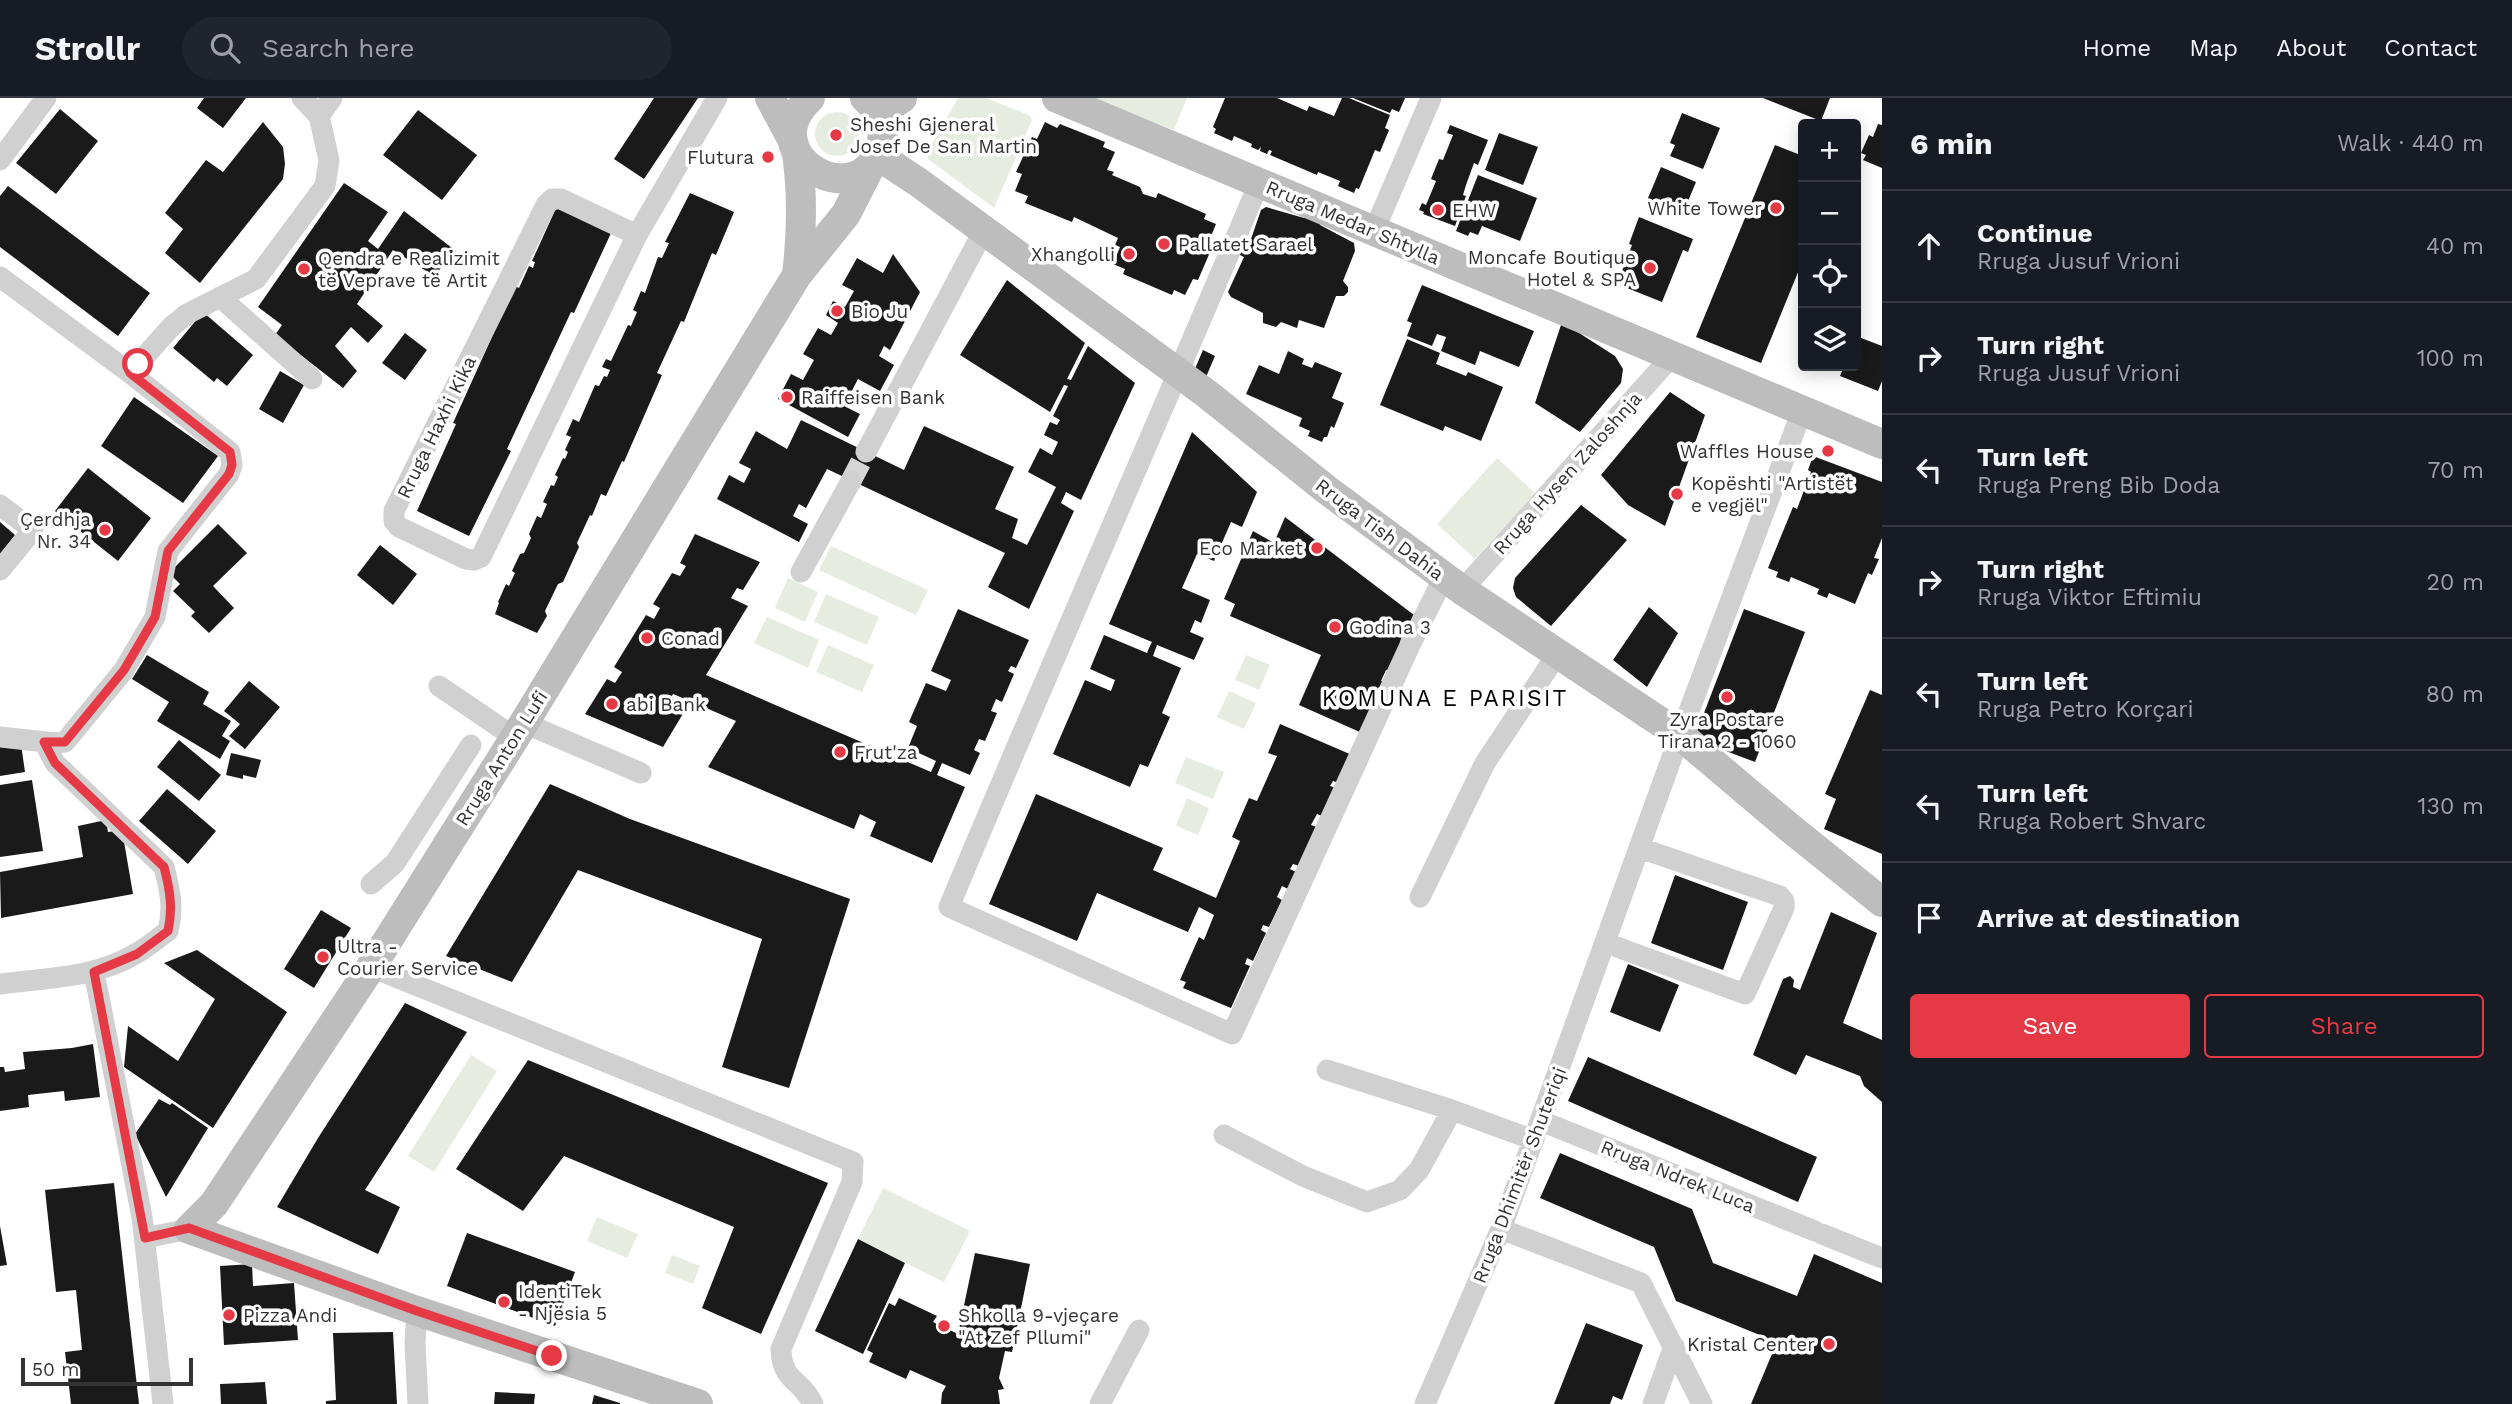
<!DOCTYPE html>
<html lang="en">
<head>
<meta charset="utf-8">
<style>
	:root { --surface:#171b24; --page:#20242c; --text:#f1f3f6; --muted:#9ea1a6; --line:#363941; --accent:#e63946 }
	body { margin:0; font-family:"Work Sans",sans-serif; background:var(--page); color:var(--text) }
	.controls { position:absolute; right:21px; top:21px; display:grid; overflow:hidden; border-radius:7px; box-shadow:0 4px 18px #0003 }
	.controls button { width:63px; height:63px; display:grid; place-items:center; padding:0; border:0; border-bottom:2px solid var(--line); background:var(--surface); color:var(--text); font:35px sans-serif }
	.scale { position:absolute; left:21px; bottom:18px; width:172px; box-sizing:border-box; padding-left:7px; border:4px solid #333; border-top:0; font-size:19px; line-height:24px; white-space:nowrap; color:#333; -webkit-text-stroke:5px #fff; paint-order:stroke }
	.stop { position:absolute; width:21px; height:21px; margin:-16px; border:5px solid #e63946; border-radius:50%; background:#fff }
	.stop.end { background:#e63946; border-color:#fff; box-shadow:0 2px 7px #0008 }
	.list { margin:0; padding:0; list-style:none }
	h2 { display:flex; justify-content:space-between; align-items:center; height:91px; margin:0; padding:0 28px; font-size:30px }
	h2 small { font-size:23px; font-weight:400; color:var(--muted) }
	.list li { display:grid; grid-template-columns:46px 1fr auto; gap:21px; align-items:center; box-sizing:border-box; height:112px; padding:0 28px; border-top:2px solid var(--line) }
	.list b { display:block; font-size:26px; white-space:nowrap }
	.list p { margin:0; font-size:23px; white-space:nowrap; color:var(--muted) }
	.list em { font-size:23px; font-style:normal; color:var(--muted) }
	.actions { display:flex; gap:14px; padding:21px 28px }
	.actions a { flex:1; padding:16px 0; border:2px solid var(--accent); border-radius:7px; text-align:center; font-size:24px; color:var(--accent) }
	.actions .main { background:var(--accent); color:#fff }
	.icon { flex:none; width:38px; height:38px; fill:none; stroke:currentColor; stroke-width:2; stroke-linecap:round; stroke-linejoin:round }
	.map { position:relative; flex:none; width:1882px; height:1306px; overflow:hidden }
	header { display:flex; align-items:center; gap:42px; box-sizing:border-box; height:98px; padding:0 35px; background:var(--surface); border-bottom:2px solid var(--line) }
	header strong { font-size:33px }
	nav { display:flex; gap:38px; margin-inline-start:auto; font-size:24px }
	.search { width:490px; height:63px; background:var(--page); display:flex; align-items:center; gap:18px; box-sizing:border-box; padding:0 24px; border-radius:38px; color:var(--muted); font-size:26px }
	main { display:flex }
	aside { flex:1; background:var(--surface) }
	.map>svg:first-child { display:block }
</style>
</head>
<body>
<header>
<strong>Strollr</strong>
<div class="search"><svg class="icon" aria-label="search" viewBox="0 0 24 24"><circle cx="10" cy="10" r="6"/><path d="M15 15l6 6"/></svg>Search here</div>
<nav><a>Home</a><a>Map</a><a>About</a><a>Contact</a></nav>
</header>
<main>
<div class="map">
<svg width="1882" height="1306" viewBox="0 0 1882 1306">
	<rect width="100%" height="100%" fill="#fff"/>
	<path fill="#e6ecdf" d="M958,0H986L1029,17L1032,22L994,110L928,61L927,55Z
		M1092,0H1187L1174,32Z
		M815 36a22 22 0 1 1 44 0a22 22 0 1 1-44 0Z
		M1497,360L1535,395L1475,461L1437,426Z
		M831,448L928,492L916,517L819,472Z
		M788,480L818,494L805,524L775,510Z
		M826,496L879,519L867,547L814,524Z
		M767,519L819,542L808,570L754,545Z
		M828,547L874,567L862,594L816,574Z
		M1246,557L1270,567L1259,592L1235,582Z
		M1229,593L1256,605L1244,631L1217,619Z
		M1186,659L1224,674L1213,701L1175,685Z
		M1187,700L1209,710L1198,737L1176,728Z
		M471,957L497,973L434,1074L408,1058Z
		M883,1090L970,1133L944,1184L858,1141Z
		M597,1119L638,1136L627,1160L587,1143Z
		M672,1157L700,1168L693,1186L665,1175Z"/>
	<path fill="#1a1a1a" d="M204,0H246L223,30L197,10Z
		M654,0H698L644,81L614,61Z
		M1225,0H1277L1307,13L1309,8L1334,18L1342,0H1349L1390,17L1385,30L1389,32L1380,54L1375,52L1359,91L1356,90L1354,95L1338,88L1340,83L1318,74L1317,77L1270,57L1272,53L1269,52L1267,56L1260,53L1261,49L1258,52L1251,49L1252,46L1234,38L1232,43L1214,35L1216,31L1213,29Z
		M1353,0H1405L1399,14L1392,11L1390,15Z
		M1763,0H1830L1821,23Z
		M60,11L98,43L56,96L16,65Z
		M418,12L477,57L442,102L383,57Z
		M1682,15L1720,30L1703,71L1670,58L1675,47L1670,45Z
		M263,24L283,49L285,66L283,81L200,185L165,155L183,131L165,115L206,62L223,74Z
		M1045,24L1057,30L1060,26L1105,44L1103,49L1115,54L1107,72L1114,74L1112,77L1140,89L1143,96L1156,100L1158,95L1206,116L1204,121L1216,126L1209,143L1214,145L1198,182L1193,181L1185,197L1174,192L1172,197L1123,176L1125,171L1113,166L1120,149L1115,147L1118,140L1074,119L1072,124L1025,105L1028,98L1015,93L1022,76L1016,74L1032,39L1037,41Z
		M1878,26L1882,27V70L1863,62L1866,57L1861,55L1869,37L1873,39Z
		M1450,27L1488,42L1478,67L1474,65L1466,87L1463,97L1466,98L1455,128L1423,116L1424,114L1419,112L1422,105L1426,107L1436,83L1431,81L1439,61L1443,62L1453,37L1447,35Z
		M1499,35L1538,49L1523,87L1485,72Z
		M1775,47L1803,58V162L1761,265L1696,239Z
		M1661,69L1696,84L1681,120L1646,105Z
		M1478,77L1537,100L1520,143L1482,128L1478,137L1470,134L1468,138L1456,133Z
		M344,85L388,114L368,143L378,151L404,113L456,153L434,178L393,152L357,206L383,228L368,245L351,229L335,248L357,273L343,290L275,237L282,227L258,209Z
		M8,88L150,195L118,238L0,149V98Z
		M690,95L734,114L716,157L712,155L684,224L681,223L657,275L662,277L624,364L622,363L606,398L601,396L592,418L590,417L577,445L579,449L563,484L558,486L545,513L547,518L537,535L495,516L499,505L498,504L506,486L509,488L515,475L512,473L520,456L524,455L531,440L529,436L537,418L541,420L547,406L543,404L551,387L554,388L558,379L555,377L563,360L565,361L568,354L565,352L571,339L566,337L573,321L579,324L595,287L599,288L604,278L607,279L610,272L602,269L606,261L611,263L628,227L631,228L637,214L633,212L641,193L645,195L658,159L662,160L669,145L665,144Z
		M557,108L612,133L574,215L571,214L507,351L511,353L469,438L417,413L456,326L453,325L515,188L519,190L529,168L533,170L535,164L532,163Z
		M1266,109L1304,120L1309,117L1320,123V127L1354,145L1355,153L1343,183L1348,189V194L1344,198H1336L1324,230L1299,222L1297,230L1281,224L1276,229L1263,225V215L1231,199L1228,194L1244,159L1240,157L1243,143L1250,144L1261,112Z
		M1639,119L1693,141L1688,154L1683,152L1662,204L1617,186L1632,147L1629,146Z
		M893,156L920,194L890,252L884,248L879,258L894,267L880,293L858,281L844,308L860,316L848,339L778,301L791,276L803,282L814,262L803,256L818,230L831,237L838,225L826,217L833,203L845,209L854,193L842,187L857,160L883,175Z
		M1007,182L1085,245L1067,281L1071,282L1088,248L1135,285L1081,402L1066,394L1061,405L1074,413L1029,511L988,489L1005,455L827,371L806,410L799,406L793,418L808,426L799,444L717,401L729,377L744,385L751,371L739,365L756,333L787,351L801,322L904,372L924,328L1014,369L995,411L1018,421L1012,440L1027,447L1056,389L1028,374L1040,350L1052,357L1058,344L1044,337L1050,324L1057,327L1060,322L1053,318L1068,288L1064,287L1050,314L960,257Z
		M1422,187L1534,233L1519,269L1480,253L1475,267L1441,253L1446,239L1437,236L1432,248L1407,238L1412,225L1407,223Z
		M203,214L253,257L227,288L217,280L214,284L173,250Z
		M1562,224L1615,258L1623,271L1621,285L1580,334L1535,305Z
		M405,235L427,252L405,282L382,265Z
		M1856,238L1882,248V283L1878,293L1840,278L1844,268H1856Z
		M1407,241L1440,255L1436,266L1466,278L1468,274L1503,289L1481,343L1445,328L1443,333L1380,307Z
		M1203,252L1215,258L1206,279L1194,273Z
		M1288,253L1304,261L1302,266L1312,270L1315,264L1342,275L1332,300L1344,305L1334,330L1331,328L1327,339H1324L1322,344L1308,338L1310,333L1299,328L1302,320L1246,296L1259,267L1279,276Z
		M280,273L304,287L283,325L259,311Z
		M1670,294L1705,317L1665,428L1628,407L1601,377Z
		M134,299L218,358L183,405L101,348Z
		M1192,334L1257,394L1242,429L1231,424L1214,463L1197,456L1182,490L1210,502L1201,525L1195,522L1190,534L1204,540L1194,562L1157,547L1153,558L1181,570L1162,615L1170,619L1148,669L1140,666L1130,689L1053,656L1085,582L1111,593L1115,582L1090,571L1104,537L1147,555L1149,550L1152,544L1109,526Z
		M1813,358L1882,384V440L1874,460L1879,461L1872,477L1868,475L1855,506L1829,495L1827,500L1817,496L1819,491L1791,479L1789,484L1776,479L1778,474L1768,470L1793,409L1797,411L1811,374L1808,372Z
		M88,370L151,420L118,463L55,413Z
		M1581,407L1627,442L1551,528L1516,499L1513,490L1515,480Z
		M1285,419L1418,520L1408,541L1402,538L1400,544L1405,546L1392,574L1386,572L1381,583L1387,585L1362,635L1299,607L1321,557L1230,518L1235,506L1224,501L1253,433L1274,445Z
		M0,424L15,437L0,456Z
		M218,426L247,455L213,488L234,510L209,535L191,518L195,514L173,493L180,486L169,475Z
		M695,436L760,464L743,492L737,490L731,500L748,508L706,577L931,674L936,663L908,650L917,628L909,624L926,585L946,593L951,582L931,573L958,511L1029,542L1016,570L1011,568L1008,573L1014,576L1002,604L996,601L991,613L997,615L985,643L979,641L974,652L980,655L970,677L942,665L937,677L965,689L932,765L870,738L876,724L860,716L854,731L708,669L736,623L697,606L673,596L667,607L684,614L663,649L585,616L607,581L615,585L622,574L614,569L646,517L654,521L660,510L653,506L672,475L680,478L686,468L680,465Z
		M380,447L417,476L393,507L357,477Z
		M1649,509L1678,535L1647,589L1613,562Z
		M1744,511L1805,534L1755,664L1694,641Z
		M147,557L209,594L203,606L231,623L222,638L230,643L220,661L157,623L169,604L132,581Z
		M249,583L280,609L245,651L229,638L240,626L224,613Z
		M1870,592L1882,597V756L1824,731L1836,701L1825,696Z
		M1280,626L1352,657L1339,685L1333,683L1330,688L1336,690L1322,718L1317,716L1311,727L1317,729L1299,768L1293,766L1290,771L1296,774L1288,791L1282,788L1277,799L1282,802L1269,829L1263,827L1261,832L1266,835L1253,863L1247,860L1245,866L1250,868L1231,910L1183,890L1186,884L1180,882L1199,839L1204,842L1214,817L1199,809L1188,834L1097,795L1077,843L989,806L1036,696L1163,750L1153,772L1216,800L1240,743L1232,739L1249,700L1257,703L1277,658L1268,655Z
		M179,642L221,677L199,703L157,669Z
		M21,646L25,674L0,678V649Z
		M231,655L261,662L256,680L243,677V681L226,677Z
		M32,682L43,753L0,759V687Z
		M550,686L630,721L850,801L789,990L722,969L762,841L578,772L512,884L446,858Z
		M167,691L216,733L188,766L139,723Z
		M106,722L108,734L122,732L133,796L1,820L0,774L83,759L78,728Z
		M1675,777L1748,804L1723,872L1651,845Z
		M321,812L351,830L314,890L284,871Z
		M1831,814L1877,835L1843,925L1882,942V1004L1864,988L1860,978L1806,957L1796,977L1753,957L1783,881L1790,878L1794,882L1793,889L1800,892Z
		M197,852L287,914L213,1030L124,969L128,928L178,963L215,901L164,865Z
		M1628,866L1679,887L1660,934L1610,914Z
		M405,905L467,934L365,1092L400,1109L378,1156L277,1109L318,1040Z
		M93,946L100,999L65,1003L64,993L28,997L29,1009L0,1013V969H4L5,974L25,971L23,954L72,950Z
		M1588,959L1817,1059L1798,1104L1568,1003Z
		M528,962L828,1085L761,1236L702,1210L734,1129L564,1058L523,1113L456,1071Z
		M159,1001L170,1007L172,1005L208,1030L166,1099L135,1036Z
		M1560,1055L1692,1111L1713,1165L1797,1198L1814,1156L1882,1185V1306H1751L1777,1244L1676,1203L1654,1149L1540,1100Z
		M114,1085L139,1306H71L65,1254L82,1252L76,1192L56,1194L45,1092Z
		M0,1128L7,1167L0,1168Z
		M467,1135L575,1174L555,1228L447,1188Z
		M858,1141L905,1165L863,1256L815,1233Z
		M975,1155L1030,1166L1012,1254L1005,1253L999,1280L1004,1291L998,1292L1000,1306H941L942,1295L946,1288L910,1272L906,1281L869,1264L873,1255L867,1252L889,1205L895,1208L899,1200L937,1218L933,1224L958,1236Z
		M252,1166L253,1188L294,1185L298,1242L224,1247L220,1168Z
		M1586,1225L1643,1247L1622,1302L1613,1298L1610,1306H1554Z
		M393,1234L397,1306H326V1303L336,1302L333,1235Z
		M265,1284L267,1306H221L220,1286Z
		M495,1294L535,1296L534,1306H494Z
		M594,1297L620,1305V1306H592Z"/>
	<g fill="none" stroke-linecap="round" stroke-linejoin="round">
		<path stroke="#d6d6d6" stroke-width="21" stroke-dasharray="21 10" stroke-linecap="butt" d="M851,383L866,354"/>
		<path stroke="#d0d0d0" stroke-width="21" d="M302,0L319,18
			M0,62L46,0
			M1259,85C1157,327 1050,567 949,809L1232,936L1411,545L1444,479
			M552,101H561L637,137L481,459L474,462L466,461L399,429L394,423V413L546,107Z
			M1374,133L1431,0
			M637,137L717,0
			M0,179L130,275L230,354L232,367L229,376L168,453L155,519L124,572L65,644L55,645L0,639
			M220,199L312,281
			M130,275L171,229L187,216L256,181L325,88L329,62L319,18L332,0
			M866,354L984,132
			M0,407L33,432L0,472
			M801,474L851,383
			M1462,492L1672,258
			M439,588L514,639
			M524,625L641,675
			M371,786L395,765L471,647
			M1420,799L1485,665L1558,555
			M1606,845L1745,896L1784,810V803L1780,798L1640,750
			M371,869L853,1064L852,1084L781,1251C782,1285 801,1280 813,1306
			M94,874L142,1119L163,1306
			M0,886C46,880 97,880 137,855C148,849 158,840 168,833C174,810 170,792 164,769L55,665L44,644
			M1327,972L1452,1012L1534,1042
			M1541,1023L1815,1133
			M1224,1037L1303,1078L1367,1104L1400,1092L1419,1072L1452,1012
			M1501,1131L1641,1185L1702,1306
			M1822,1136L1882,1160
			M145,1140L189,1131
			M417,1213L415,1245L418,1306
			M1100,1306L1139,1232
			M1425,1306L1501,1131L1680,637L1802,313
			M1653,1306L1674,1248"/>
		<path stroke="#bdbdbd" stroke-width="30" d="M770,0L793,43
			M810,0C748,58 864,123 882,43C885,27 877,10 865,0
			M1057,0L1882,346
			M878,16L902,0
			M797,56C803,97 802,135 797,177
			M877,57L918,84L1207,296L1327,392L1462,492L1680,637L1790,730L1882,804
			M698,1306L417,1213L189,1131L214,1106L371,869L524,625L797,177L846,116L872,65"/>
	</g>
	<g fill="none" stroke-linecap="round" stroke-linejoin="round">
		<path stroke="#e63946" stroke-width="9" d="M138,266L130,275L230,354L232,367L229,376L168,453L155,519L124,572L65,644H44L55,665L164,769C170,792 173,810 168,833L137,856L94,874L145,1140L189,1130L417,1213L552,1258"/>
	</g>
	<g fill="#e63946" stroke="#fff" stroke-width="2.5">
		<circle cx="836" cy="37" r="7"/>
		<circle cx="768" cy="59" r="7"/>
		<circle cx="1776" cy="110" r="7"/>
		<circle cx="1438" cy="112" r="7"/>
		<circle cx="1164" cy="146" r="7"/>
		<circle cx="1129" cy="156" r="7"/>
		<circle cx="1650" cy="170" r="7"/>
		<circle cx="304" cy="171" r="7"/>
		<circle cx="837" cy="213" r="7"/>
		<circle cx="787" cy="299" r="7"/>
		<circle cx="1828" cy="353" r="7"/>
		<circle cx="1677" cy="396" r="7"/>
		<circle cx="105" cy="432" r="7"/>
		<circle cx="1317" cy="450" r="7"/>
		<circle cx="1335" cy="529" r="7"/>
		<circle cx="647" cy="540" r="7"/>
		<circle cx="1727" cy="599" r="7"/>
		<circle cx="612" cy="606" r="7"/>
		<circle cx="840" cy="654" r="7"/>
		<circle cx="323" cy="859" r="7"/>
		<circle cx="504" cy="1204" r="7"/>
		<circle cx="229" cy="1217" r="7"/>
		<circle cx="944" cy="1228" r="7"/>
		<circle cx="1829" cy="1246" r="7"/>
	</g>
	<g text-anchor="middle" stroke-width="7" stroke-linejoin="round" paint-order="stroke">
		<g font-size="19" fill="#333" stroke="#fff" text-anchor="start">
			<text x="850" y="33">Sheshi Gjeneral<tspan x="850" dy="22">Josef De San Martin</tspan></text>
			<text x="754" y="66" text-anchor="end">Flutura</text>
			<text x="1762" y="117" text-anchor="end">White Tower</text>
			<text x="1452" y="119">EHW</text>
			<text x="1178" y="153">Pallatet Sarael</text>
			<text x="1115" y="163" text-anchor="end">Xhangolli</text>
			<text x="1636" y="166" text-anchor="end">Moncafe Boutique<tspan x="1636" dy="22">Hotel &amp; SPA</tspan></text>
			<text x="318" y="167">Qendra e Realizimit<tspan x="318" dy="22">të Veprave të Artit</tspan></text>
			<text x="851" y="220">Bio Ju</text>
			<text x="801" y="306">Raiffeisen Bank</text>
			<text x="1814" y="360" text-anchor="end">Waffles House</text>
			<text x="1691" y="392">Kopështi "Artistët<tspan x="1691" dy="22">e vegjël"</tspan></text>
			<text x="91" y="428" text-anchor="end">Çerdhja<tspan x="91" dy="22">Nr. 34</tspan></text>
			<text x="1303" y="457" text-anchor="end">Eco Market</text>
			<text x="1349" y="536">Godina 3</text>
			<text x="661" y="547">Conad</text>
			<text x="626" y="613">abi Bank</text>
			<text x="1727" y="628" text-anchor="middle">Zyra Postare<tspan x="1727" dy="22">Tirana 2 - 1060</tspan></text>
			<text x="854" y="661">Frut'za</text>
			<text x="337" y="855">Ultra -<tspan x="337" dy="22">Courier Service</tspan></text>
			<text x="518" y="1200">IdentiTek<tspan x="518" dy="22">- Njësia 5</tspan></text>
			<text x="243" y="1224">Pizza Andi</text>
			<text x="958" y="1224">Shkolla 9-vjeçare<tspan x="958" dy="22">"At Zef Pllumi"</tspan></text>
			<text x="1815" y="1253" text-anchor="end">Kristal Center</text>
		</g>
		<g font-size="19" fill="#333" stroke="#fff">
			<text transform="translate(1353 124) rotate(23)" y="7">Rruga Medar Shtylla</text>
			<text transform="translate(436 329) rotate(-64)" y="7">Rruga Haxhi Kika</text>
			<text transform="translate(1567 375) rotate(-48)" y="7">Rruga Hysen Zaloshnja</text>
			<text transform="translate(1380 431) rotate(37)" y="7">Rruga Tish Dahia</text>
			<text transform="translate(501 660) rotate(-58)" y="7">Rruga Anton Lufi</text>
			<text transform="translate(1519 1077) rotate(-69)" y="7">Rruga Dhimitër Shuteriqi</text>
			<text transform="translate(1678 1078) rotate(22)" y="7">Rruga Ndrek Luca</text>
		</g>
		<g font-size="23" letter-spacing="2" fill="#000" stroke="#fff">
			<text x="1445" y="608">KOMUNA E PARISIT</text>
		</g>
	</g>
</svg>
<div class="controls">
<button>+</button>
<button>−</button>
<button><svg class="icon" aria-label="locate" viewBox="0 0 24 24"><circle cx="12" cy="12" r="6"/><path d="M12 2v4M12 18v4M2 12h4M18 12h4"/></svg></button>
<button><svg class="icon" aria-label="layers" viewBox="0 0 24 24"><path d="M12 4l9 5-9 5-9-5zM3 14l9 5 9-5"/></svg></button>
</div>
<div class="scale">50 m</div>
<div class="stop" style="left:138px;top:266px"></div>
<div class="stop end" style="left:552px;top:1258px"></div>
</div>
<aside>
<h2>6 min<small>Walk · 440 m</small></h2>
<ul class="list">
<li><svg class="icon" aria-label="ahead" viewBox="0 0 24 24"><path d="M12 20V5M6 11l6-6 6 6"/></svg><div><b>Continue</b><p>Rruga Jusuf Vrioni</p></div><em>40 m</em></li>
<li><svg class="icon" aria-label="right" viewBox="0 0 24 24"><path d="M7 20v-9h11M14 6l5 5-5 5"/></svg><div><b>Turn right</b><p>Rruga Jusuf Vrioni</p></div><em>100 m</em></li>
<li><svg class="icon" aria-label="left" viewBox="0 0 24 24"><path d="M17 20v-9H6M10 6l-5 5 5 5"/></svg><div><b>Turn left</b><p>Rruga Preng Bib Doda</p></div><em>70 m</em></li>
<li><svg class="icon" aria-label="right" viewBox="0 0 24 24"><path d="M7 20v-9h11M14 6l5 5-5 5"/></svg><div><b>Turn right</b><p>Rruga Viktor Eftimiu</p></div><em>20 m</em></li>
<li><svg class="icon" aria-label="left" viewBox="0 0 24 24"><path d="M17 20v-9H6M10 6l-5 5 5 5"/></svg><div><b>Turn left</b><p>Rruga Petro Korçari</p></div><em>80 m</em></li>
<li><svg class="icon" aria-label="left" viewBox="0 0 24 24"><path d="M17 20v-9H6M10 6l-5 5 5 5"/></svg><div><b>Turn left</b><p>Rruga Robert Shvarc</p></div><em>130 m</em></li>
<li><svg class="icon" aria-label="arrive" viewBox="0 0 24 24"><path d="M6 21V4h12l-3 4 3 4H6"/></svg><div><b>Arrive at destination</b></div></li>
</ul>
<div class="actions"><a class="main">Save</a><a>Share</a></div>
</aside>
</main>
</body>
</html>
